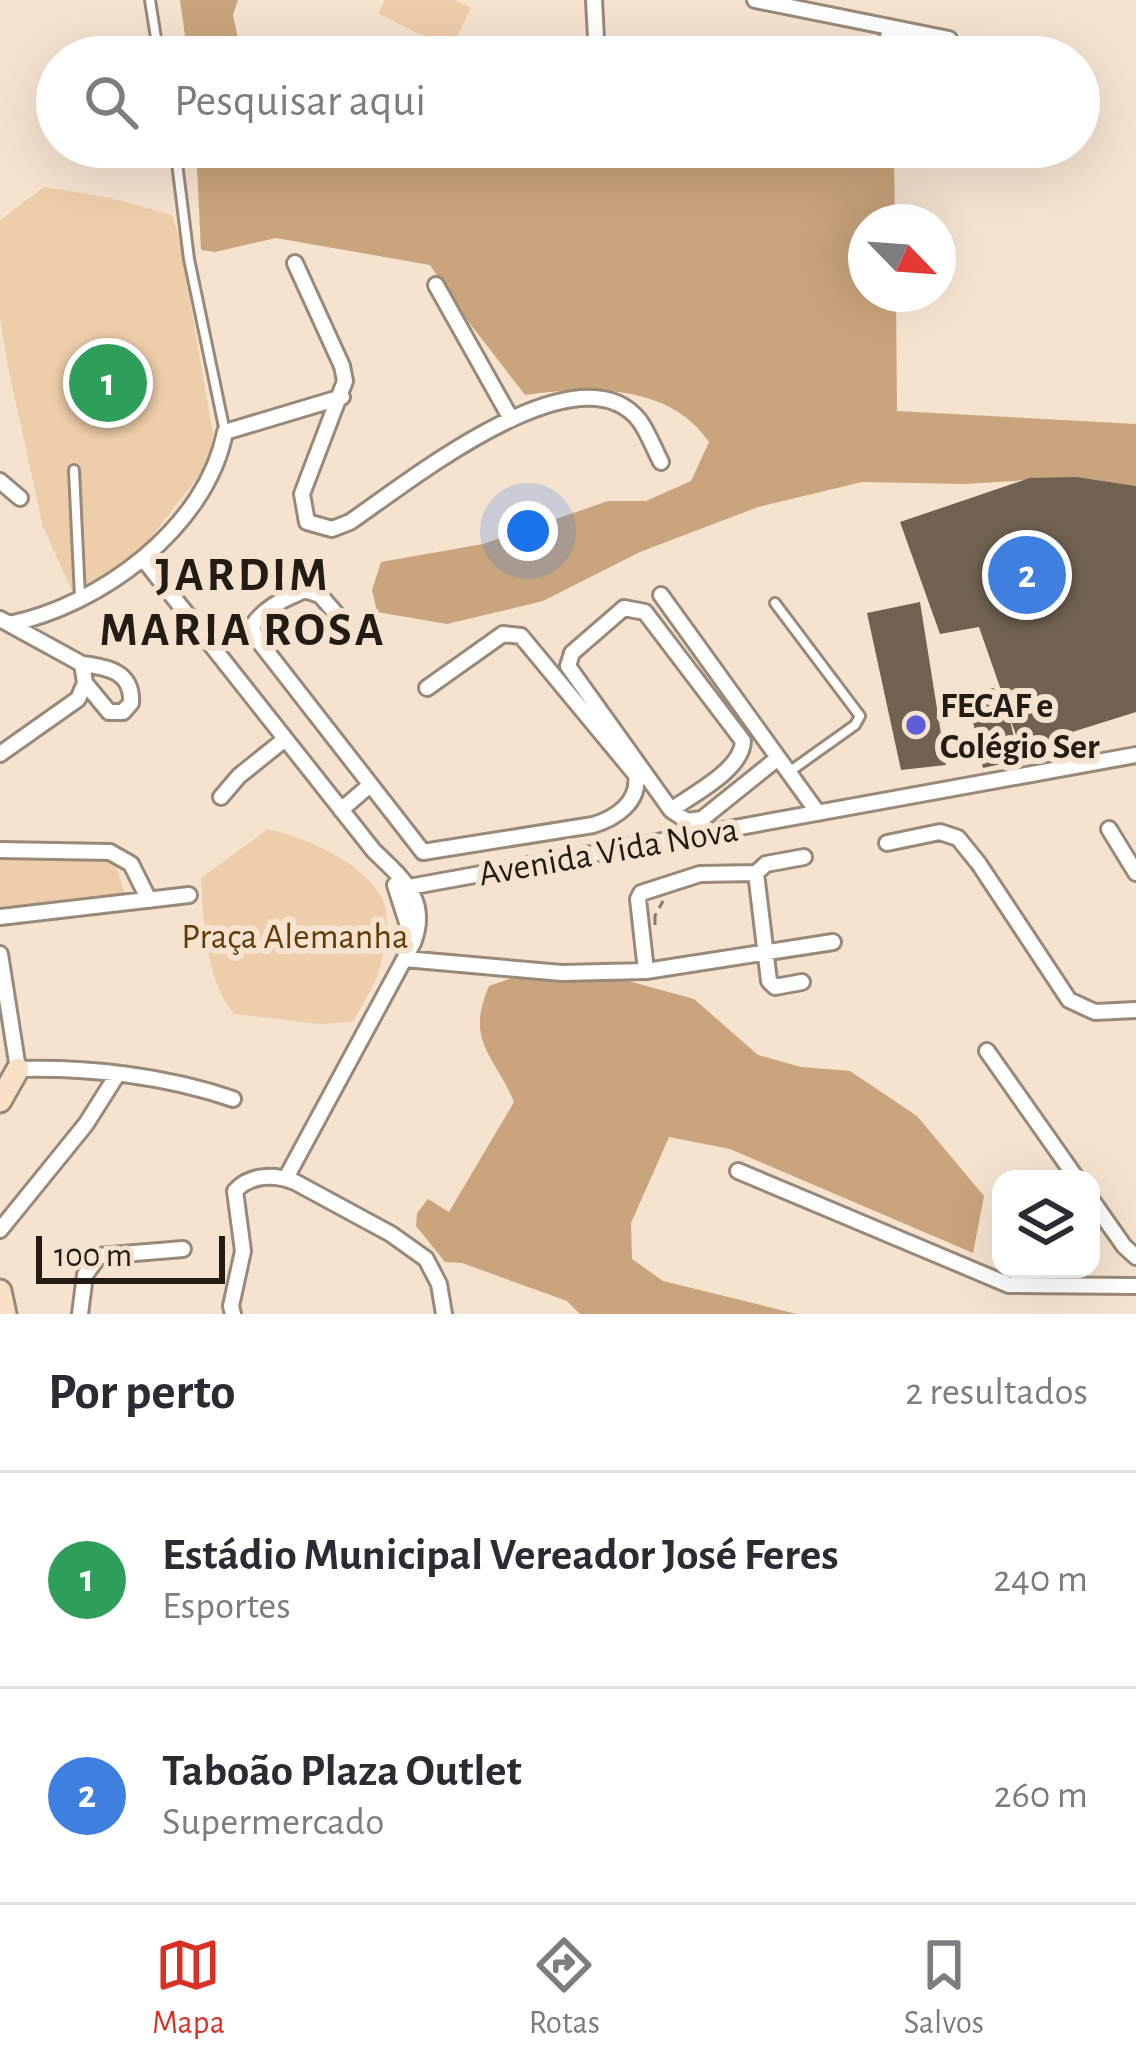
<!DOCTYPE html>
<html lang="pt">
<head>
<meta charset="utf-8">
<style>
	:root { --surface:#fff; --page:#f7f7f7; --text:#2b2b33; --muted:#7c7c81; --line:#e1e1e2; --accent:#d93025 }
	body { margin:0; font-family:"Alegreya Sans",sans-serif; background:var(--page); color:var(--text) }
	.controls { position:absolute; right:36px; bottom:36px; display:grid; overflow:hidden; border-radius:24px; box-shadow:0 12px 48px #0002 }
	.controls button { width:108px; height:108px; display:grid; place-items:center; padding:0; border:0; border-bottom:3px solid var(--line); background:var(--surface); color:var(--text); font:60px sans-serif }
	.compass { position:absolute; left:848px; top:204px; width:108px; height:108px; border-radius:50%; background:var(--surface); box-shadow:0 12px 48px #0002; rotate:115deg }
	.scale { position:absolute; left:36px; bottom:30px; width:189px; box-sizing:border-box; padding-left:12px; border:6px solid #221c15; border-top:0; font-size:33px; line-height:42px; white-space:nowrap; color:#221c15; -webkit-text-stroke:9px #f5e3d0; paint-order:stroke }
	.you { position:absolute; left:528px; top:531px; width:42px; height:42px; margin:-30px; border:9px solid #fff; border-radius:50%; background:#1a73e8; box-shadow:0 0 0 18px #1a73e833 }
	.badge { display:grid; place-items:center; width:78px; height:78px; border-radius:50%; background:var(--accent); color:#fff; font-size:39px; font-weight:700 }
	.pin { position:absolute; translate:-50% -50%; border:6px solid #fff; box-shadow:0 3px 12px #0006 }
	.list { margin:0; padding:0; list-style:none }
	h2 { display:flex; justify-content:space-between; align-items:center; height:156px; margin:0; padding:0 48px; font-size:51px }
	h2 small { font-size:39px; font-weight:400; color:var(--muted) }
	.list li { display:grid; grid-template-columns:78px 1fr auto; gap:36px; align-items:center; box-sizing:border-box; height:216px; padding:0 48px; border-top:3px solid var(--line) }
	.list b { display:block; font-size:45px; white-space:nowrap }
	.list p { margin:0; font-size:39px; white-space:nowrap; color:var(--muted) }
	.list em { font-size:39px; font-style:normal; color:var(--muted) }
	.icon { flex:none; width:66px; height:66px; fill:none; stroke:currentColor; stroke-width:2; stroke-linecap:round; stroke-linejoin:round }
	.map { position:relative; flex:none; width:1136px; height:1314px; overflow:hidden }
	.search { position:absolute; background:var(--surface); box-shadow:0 12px 48px #0002; left:36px; right:36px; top:36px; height:132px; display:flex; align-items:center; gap:30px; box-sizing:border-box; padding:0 42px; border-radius:66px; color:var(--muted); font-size:45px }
	.sheet { height:588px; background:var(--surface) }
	nav { display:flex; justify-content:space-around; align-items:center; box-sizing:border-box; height:168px; border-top:3px solid var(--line); background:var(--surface); font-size:33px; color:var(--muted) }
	nav a { display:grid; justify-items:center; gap:6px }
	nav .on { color:var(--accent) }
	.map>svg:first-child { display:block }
</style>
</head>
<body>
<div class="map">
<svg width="1136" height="1314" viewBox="0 0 1136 1314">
	<rect width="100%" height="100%" fill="#f5e3d0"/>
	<path fill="#eecdaa" d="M385,0H454L471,8L451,49L378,14Z
		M44,187L111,198L172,215L179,237L213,434L209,463L141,550L122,572L73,593L43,527L8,367L0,319V220Z
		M268,829C308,839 359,860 381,896C392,913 385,952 379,971C373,989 361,1006 353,1022L320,1024L234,1014C205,977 204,925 201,878Z
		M98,854L117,868L125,895L0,909V857Z"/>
	<path fill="#caa47c" d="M180,0H238L233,15L242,57H188Z
		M196,147H569L643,165L894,158L895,222H866V294H896L897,411L1136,424V486L1077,477L964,484L862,482L758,507L640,552L543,601L447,624L377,612L372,590L381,562L483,544L608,501H646L691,481L709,442C669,383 587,386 525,395L461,312L430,265L276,238L215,252L201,250Z
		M599,973L694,999L758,1055L801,1067L850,1071L917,1116L984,1196L973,1253L730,1149L669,1137L631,1223L632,1259L663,1281L797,1314H580L567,1301L462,1263L445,1262L416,1226L417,1213L428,1199L449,1212L514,1102C494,1054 465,1042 489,986L521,975Z"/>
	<path fill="#706151" d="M1077,477L1136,486V712L1021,748L1009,716L1019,760L983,768L967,694L993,688L1003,696L979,627L940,634L900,522L1030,478Z
		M920,602L946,765L901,770L867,613Z"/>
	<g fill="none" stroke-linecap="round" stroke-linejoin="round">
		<defs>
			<path id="lane" d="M150,0L159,57
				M175,147L189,259L225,432
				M74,470L80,597
				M775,603L860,716L855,725L789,772"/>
			<path id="street" d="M594,0L597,57
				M755,0L949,39
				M883,57L890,29
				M604,147V152
				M295,263L342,366L345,381L302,494L307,522L332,529L350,522C406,484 578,344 639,420C648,432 654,449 661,462
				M436,285L510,417
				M0,481L20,498
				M144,560L374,851C402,878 430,900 413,943L286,1178
				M661,595L818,813
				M338,616L320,595L305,590C285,599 266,606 253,625L254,635L423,852L593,825C616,818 640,802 636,775L521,636L503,634L427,688
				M0,619L82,664L85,683L78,699L0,754
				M9,624C100,606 207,527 225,432L342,397
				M82,664C108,667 133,672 131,703L123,712H109L85,683
				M221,797L239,776L285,739
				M341,810L370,785
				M671,810C693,794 742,770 743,741L645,612L624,608L572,653L568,666L671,810L687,821L702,819L778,758
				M1109,829L1136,873
				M887,843L940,832L958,838L979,864L1069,1000L1095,1012L1136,1010
				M0,850L110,852L131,864L149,900
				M395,885L412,938
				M398,889L1136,755
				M0,917L189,895
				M0,954L18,1069C89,1067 166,1076 233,1099
				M405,959L562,973L646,971L833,942
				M646,971L638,899L641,893L700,874L756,873
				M802,982L775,987L769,981L756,873L766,864L804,857
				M987,1051L1077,1179
				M738,1171L1009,1285L1136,1286
				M1091,1199L1124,1246L1136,1257
				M0,1230L86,1124L117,1075
				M80,1314L85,1275L99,1256L183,1249
				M233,1314L231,1306L243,1251L235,1191C250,1174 275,1174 295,1182L391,1234L426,1259L439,1284L444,1314"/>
			<path id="secondary" d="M0,1101L18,1069
				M0,1291L5,1314"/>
		</defs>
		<use href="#lane" stroke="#998978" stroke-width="14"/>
		<use href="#street" stroke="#998978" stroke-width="20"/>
		<use href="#secondary" stroke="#998978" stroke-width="27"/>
		<path stroke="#867b6e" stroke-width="3" stroke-dasharray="12 6" stroke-linecap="butt" d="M655,925V916L663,901"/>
		<use href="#lane" stroke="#fff" stroke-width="8"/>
		<use href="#street" stroke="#fff" stroke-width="14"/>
		<use href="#secondary" stroke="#f8e1c6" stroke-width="21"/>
	</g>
	<circle fill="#5e5ed6" stroke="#f5e3d0" stroke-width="4.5" cx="916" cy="725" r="12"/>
	<g text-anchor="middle" stroke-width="12" stroke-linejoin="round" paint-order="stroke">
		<g font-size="36" font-weight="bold" fill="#221c15" stroke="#f5e3d0" text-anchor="start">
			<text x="940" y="717">FECAF e<tspan x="940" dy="41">Colégio Ser</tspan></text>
		</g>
		<g font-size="36" fill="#221c15" stroke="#f5e3d0">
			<text transform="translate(608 850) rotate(-10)" y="13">Avenida Vida Nova</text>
		</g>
		<g font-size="36" fill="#623d0a" stroke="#f5e3d0">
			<text x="295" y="948">Praça Alemanha</text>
		</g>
		<g font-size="48" font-weight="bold" letter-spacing="3" fill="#221c15" stroke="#f5e3d0">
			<text x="243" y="590">JARDIM<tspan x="243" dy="55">MARIA ROSA</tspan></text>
		</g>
	</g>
</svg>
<div class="controls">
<button><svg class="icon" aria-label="layers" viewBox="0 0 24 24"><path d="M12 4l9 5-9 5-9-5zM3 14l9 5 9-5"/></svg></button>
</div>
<svg class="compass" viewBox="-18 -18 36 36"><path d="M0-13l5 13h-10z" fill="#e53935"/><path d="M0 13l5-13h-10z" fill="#7c7c81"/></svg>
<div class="scale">100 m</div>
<div class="you"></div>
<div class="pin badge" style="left:108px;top:383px;background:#2e9e5b">1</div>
<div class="pin badge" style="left:1027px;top:575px;background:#3f7fe0">2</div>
<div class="search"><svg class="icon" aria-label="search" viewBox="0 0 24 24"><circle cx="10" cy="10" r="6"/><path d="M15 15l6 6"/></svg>Pesquisar aqui</div>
</div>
<section class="sheet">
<h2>Por perto<small>2 resultados</small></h2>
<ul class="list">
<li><span class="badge" style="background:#2e9e5b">1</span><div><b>Estádio Municipal Vereador José Feres</b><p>Esportes</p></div><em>240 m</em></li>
<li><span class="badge" style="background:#3f7fe0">2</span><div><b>Taboão Plaza Outlet</b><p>Supermercado</p></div><em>260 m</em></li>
</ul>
</section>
<nav>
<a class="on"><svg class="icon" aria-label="map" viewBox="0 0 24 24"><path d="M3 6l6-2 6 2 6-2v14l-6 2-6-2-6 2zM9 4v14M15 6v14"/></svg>Mapa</a>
<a><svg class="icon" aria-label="directions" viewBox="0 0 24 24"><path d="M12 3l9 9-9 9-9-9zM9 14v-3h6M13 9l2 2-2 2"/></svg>Rotas</a>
<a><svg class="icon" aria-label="saved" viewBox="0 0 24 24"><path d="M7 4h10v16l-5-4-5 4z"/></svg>Salvos</a>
</nav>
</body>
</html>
